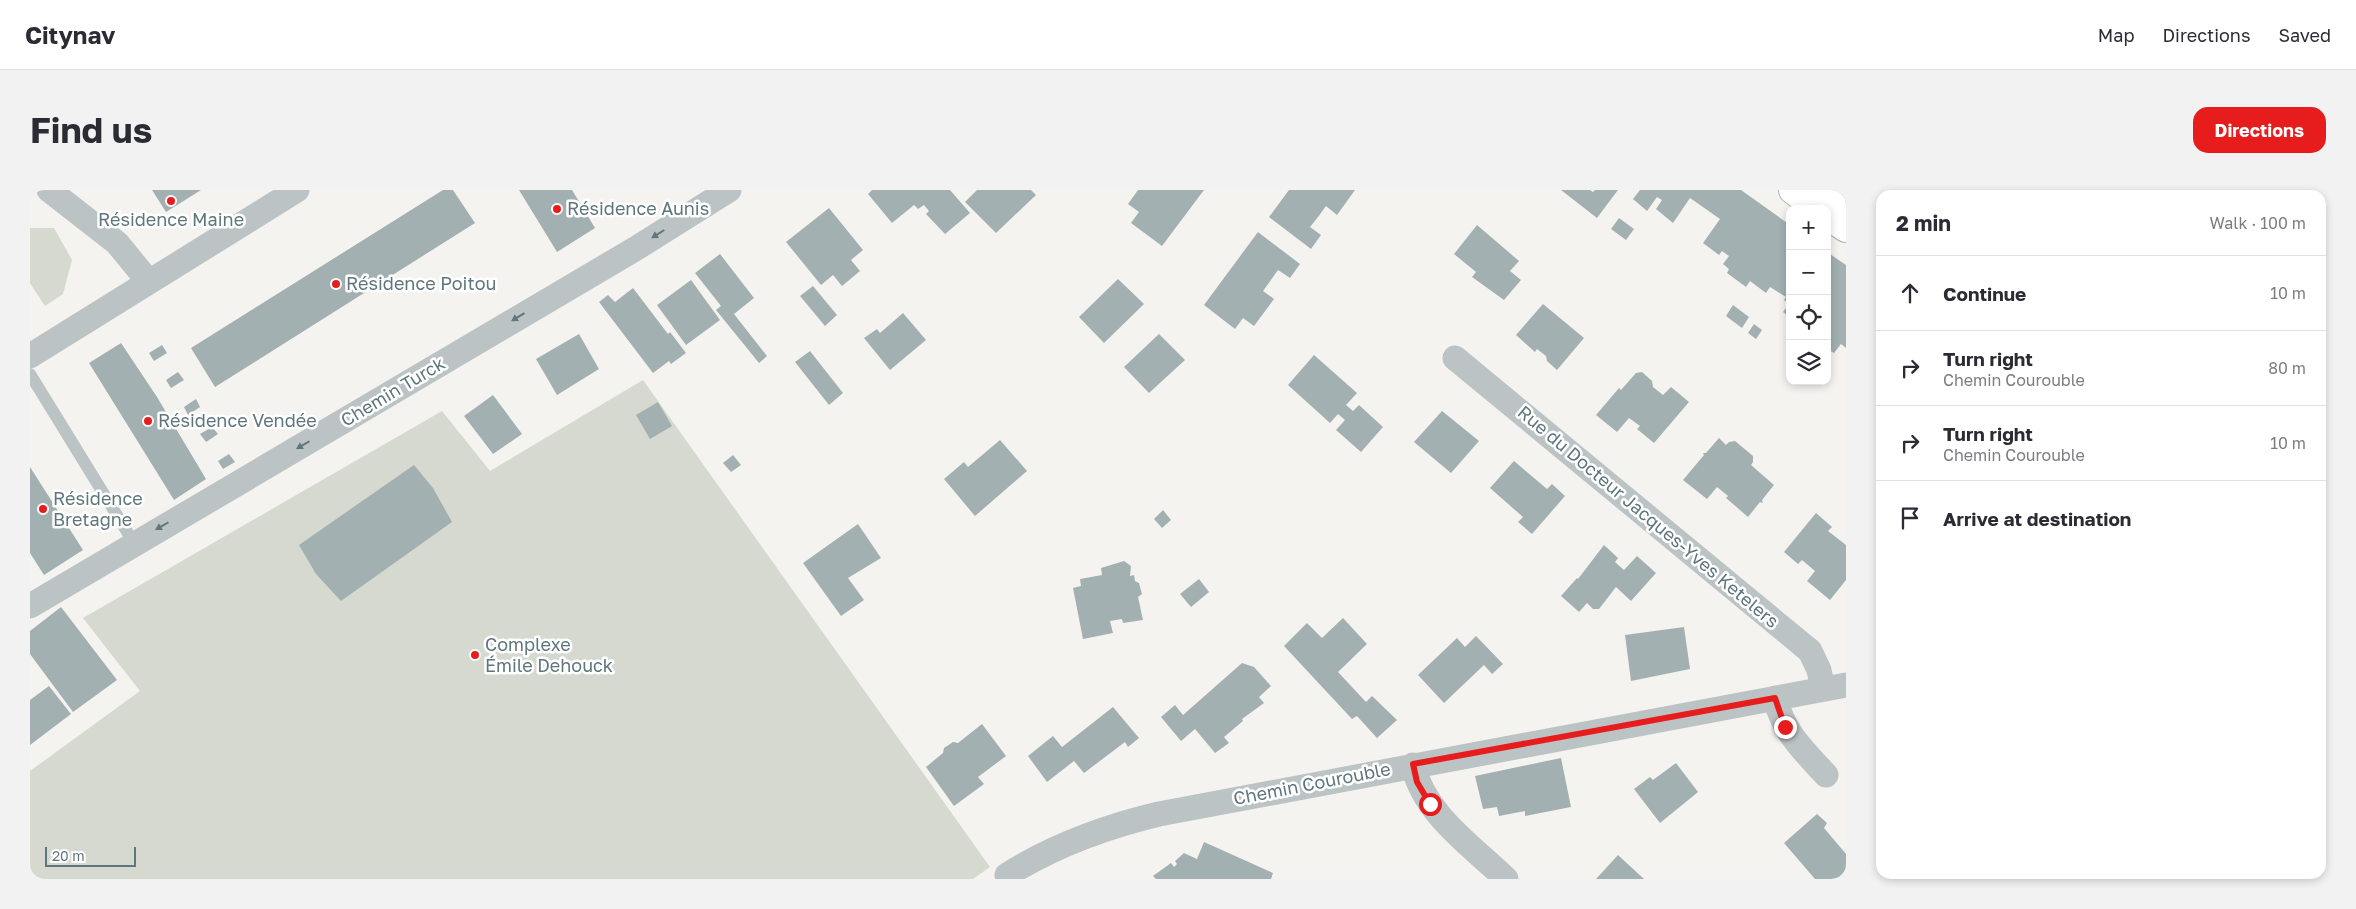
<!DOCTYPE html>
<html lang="en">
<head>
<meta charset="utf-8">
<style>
	:root { --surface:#fff; --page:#f2f2f3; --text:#2b2b33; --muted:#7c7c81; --line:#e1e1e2; --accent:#e71d1d }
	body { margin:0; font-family:"Golos Text",sans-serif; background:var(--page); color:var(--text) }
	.controls { position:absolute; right:15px; top:15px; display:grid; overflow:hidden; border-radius:10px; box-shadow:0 2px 8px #0003 }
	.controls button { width:45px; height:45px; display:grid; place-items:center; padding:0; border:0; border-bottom:1px solid var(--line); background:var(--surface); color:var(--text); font:25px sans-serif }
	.scale { position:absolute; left:15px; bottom:12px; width:91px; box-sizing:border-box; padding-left:5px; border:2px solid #5e767c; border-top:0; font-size:14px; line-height:18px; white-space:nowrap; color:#5e767c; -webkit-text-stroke:4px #fff; paint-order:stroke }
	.stop { position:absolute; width:15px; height:15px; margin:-11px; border:4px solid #e71d1d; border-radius:50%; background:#fff }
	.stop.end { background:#e71d1d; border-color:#fff; box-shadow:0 1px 5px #0008 }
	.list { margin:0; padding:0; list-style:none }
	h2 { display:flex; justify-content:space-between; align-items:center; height:65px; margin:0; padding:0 20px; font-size:21px }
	h2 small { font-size:16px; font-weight:400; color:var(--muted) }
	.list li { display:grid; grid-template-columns:32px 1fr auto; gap:15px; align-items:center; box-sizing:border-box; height:75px; padding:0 20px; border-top:1px solid var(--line) }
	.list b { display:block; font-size:19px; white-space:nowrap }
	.list p { margin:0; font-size:16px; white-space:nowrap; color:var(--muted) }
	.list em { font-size:16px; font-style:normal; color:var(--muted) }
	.icon { flex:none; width:28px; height:28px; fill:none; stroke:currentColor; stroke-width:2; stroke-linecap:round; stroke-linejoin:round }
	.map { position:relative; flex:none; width:1816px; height:689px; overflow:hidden; border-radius:15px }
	header { display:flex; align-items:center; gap:30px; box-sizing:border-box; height:70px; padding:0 25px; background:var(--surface); border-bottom:1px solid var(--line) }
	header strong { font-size:24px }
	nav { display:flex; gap:28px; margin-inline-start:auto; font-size:18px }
	.intro { display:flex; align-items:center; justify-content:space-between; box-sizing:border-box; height:120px; padding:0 30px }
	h1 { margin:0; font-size:35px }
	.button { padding:12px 22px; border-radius:15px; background:var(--accent); color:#fff; font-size:18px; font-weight:700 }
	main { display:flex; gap:30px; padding:0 30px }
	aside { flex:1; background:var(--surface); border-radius:15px; box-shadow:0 2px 8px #0003 }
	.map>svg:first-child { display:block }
</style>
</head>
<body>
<header>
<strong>Citynav</strong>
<nav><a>Map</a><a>Directions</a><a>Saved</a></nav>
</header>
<div class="intro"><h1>Find us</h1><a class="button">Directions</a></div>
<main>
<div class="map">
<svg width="1816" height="689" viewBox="0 0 1816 689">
	<rect width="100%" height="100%" fill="#f4f3ef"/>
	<path fill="#d5d9cf" d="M0,38H24L42,70L33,104L15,116L0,93Z
		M613,190L960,677L943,689H0V581L110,501L53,428L412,221L460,281Z"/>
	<path fill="#a3b0b2" d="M122,0H171L136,22Z
		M413,0H423L445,33L185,197L161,158Z
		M489,0H542L565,38L527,62Z
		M842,0H920L940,23L915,44L896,24L899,21L894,15L888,19L884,15L862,33L838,4Z
		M947,0H1001L1006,5L966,43L935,12Z
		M1108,0H1174L1132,56L1101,33L1109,22L1098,14Z
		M1259,0H1325L1307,25L1296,16L1288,27L1280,37L1291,45L1281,59L1239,27Z
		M1531,0H1560L1563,2L1565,0H1588L1567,28Z
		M1610,0H1711L1760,35V127L1753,122L1759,114L1754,110L1756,107L1740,97L1736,103L1720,91L1716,97L1697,83L1699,79L1693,74L1699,66L1692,61L1689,65L1673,53L1690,29L1660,8L1643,33L1626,19L1632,10L1627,7L1617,21L1603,9Z
		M799,18L833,60L821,70L830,81L812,96L803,85L791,95L756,52Z
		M1589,28L1604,39L1596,50L1581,39Z
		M1447,35L1489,71L1480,81L1491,90L1474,110L1442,87L1446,82L1424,64Z
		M1228,42L1270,74L1260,88L1248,80L1233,101L1244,109L1224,136L1213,128L1205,139L1174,115Z
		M1797,62L1816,75V158L1811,154L1804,163L1797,159Z
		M690,64L724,108L704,124L737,166L729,173L686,120L691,116L665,83Z
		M1088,89L1114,114L1074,153L1049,127Z
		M661,90L690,130L656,155L627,115Z
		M783,96L807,125L795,136L770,106Z
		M603,98L638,144L640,142L656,163L641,174L639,171L623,183L569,112L578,105L585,112Z
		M1513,114L1554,148L1527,180L1517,171L1516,166L1507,159L1505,162L1486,145Z
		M1703,115L1719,127L1712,138L1696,126Z
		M873,123L896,150L860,180L834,148L847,139L850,143Z
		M1724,134L1732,140L1726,149L1718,143Z
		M549,144L569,179L527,205L506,169Z
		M1129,144L1155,170L1119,203L1094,177Z
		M91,153L127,207L176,289L144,310L59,173Z
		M132,155L137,163L124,171L119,163Z
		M780,161L813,203L799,215L765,172Z
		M1284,165L1327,203L1316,215L1323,221L1329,215L1353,237L1331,262L1306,240L1315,230L1308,224L1300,233L1258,195Z
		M148,182L154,190L141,198L136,190Z
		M1612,182L1622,191L1623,197L1633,205L1641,197L1659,212L1624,253L1607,239L1610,236L1599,228L1587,242L1566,225L1589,198L1591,200L1606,183Z
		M463,205L492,244L463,264L434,226Z
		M166,209L170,217L158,225L154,217Z
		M628,212L642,236L620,249L606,225Z
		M1412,221L1449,251L1421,283L1384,252Z
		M182,237L188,244L176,252L170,244Z
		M1689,248L1696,255L1699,252L1705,251L1723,266V272L1721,275L1744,295L1732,310L1733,313L1730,312L1718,327L1696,308L1698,306L1687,297L1677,309L1653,290L1674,265L1673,263H1676Z
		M970,250L997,281L945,326L914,289L934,272L938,277Z
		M199,264L205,272L193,279L188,271Z
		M703,265L711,275L701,282L693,273Z
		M1484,271L1517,299L1522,294L1535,306L1502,344L1488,332L1493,327L1460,298Z
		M384,275L403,298L422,332L311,411L286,384L269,355Z
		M0,277L53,360L14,385L0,363Z
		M1133,320L1141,330L1132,338L1124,329Z
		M1786,323L1802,337L1798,341L1816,355V390L1800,410L1777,391L1785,381L1772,370L1768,374L1754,362Z
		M828,334L851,368L818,388L834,410L811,426L773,373Z
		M1574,355L1588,368L1585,372L1594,380L1607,366L1626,383L1601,411L1586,397L1569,419H1563L1557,413L1549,422L1531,406L1547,388L1548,389Z
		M1094,371L1101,376L1100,386L1104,385L1105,391L1109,393L1112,404L1108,407L1113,430L1093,433L1092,429L1080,431L1083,443L1053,449L1043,398L1051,396L1050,389L1072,385L1071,378Z
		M1169,389L1179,402L1161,417L1150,404Z
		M31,417L87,490L43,522L0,464V441Z
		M1313,428L1337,454L1308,482L1336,512L1342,506L1367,530L1347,548L1327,526L1322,529L1254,456L1277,433L1292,448Z
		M1654,437L1660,479L1601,491L1595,445Z
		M1446,446L1473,474L1462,484L1454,475L1414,513L1388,485L1427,448L1435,457Z
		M1212,473L1224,477L1241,496L1229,507L1234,513L1212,529L1213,531L1194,547L1199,553L1185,563L1165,539L1151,551L1131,527L1145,515L1153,525Z
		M19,496L41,524L0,555V510Z
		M1083,517L1109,548L1098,557L1095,552L1054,583L1044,571L1017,592L998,566L1023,546L1032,557Z
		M952,534L976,566L948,587L954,594L924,616L896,577L913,563L914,558L923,552L928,553Z
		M1531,568L1541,617L1495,626V621L1469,626L1467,617L1453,619L1445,586Z
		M1646,573L1668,602L1630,633L1604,599L1620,587L1623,590Z
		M1787,624L1797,633L1794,638L1816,664V689H1785L1754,653Z
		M1174,652L1243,683L1241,689H1126L1123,686L1141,673L1144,677L1147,674L1145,671L1154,663L1167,669Z
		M1588,665L1614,689H1566Z"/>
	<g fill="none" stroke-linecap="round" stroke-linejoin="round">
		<defs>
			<path id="secondary" d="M1763,0L1789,19
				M1799,0L1816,12
				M1797,25L1816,38"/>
		</defs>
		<use href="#secondary" stroke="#acb5b8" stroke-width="30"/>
		<path stroke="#bcc3c5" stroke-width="12" d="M0,184L104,353"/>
		<path stroke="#bcc3c5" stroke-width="25" d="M19,0L87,53L119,92
			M0,166L267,0
			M1425,168L1780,461L1789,480L1793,499
			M0,416L605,59L699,0
			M1745,508C1754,543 1772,559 1796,585
			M1383,575C1394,624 1441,655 1476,689
			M977,685C1025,655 1074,637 1129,624L1816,495"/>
		<use href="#secondary" stroke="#fff" stroke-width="28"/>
	</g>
	<defs><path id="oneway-solid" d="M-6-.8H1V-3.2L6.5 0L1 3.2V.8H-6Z" transform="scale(1.25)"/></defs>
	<g fill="#5e767c">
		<use href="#oneway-solid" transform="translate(628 44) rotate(148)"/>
		<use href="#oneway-solid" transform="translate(488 127) rotate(149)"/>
		<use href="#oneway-solid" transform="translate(273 255) rotate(150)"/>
		<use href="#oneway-solid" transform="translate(132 336) rotate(150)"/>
	</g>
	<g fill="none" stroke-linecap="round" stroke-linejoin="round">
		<path stroke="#e71d1d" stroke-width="6" d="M1400,614L1387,592L1383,574L1745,508L1755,537"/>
	</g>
	<g fill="#e71d1d" stroke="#fff" stroke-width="2">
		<circle cx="141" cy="11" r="5"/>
		<circle cx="527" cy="19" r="5"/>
		<circle cx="306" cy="94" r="5"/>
		<circle cx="118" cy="231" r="5"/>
		<circle cx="13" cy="319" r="5"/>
		<circle cx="445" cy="465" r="5"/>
	</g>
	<g text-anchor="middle" stroke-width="5" stroke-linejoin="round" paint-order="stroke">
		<g font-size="18" fill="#5e767c" stroke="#fff" text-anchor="start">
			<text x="537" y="25">Résidence Aunis</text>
			<text x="141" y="36" text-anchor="middle">Résidence Maine</text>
			<text x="316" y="100">Résidence Poitou</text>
			<text x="128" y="237">Résidence Vendée</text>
			<text x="23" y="315">Résidence<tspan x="23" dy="21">Bretagne</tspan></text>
			<text x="455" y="461">Complexe<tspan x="455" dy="21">Émile Dehouck</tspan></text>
		</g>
		<g font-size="18" fill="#5e767c" stroke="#fff">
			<text transform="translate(363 202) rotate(-31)" y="6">Chemin Turck</text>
			<text transform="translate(1618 327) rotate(40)" y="6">Rue du Docteur Jacques-Yves Ketelers</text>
			<text transform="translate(1282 594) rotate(-11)" y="6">Chemin Courouble</text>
		</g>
	</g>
</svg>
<div class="controls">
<button>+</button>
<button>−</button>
<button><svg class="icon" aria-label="locate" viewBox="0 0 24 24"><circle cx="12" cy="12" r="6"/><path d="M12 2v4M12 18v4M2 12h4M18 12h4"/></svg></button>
<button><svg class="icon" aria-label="layers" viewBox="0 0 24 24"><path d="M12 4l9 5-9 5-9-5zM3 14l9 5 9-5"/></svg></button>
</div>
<div class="scale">20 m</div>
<div class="stop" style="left:1400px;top:614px"></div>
<div class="stop end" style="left:1755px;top:537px"></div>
</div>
<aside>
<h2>2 min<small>Walk · 100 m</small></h2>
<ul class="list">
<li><svg class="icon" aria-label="ahead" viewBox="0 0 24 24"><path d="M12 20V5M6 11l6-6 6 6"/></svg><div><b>Continue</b></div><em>10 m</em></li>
<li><svg class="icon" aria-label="right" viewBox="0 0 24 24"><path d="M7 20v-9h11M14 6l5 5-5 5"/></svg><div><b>Turn right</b><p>Chemin Courouble</p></div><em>80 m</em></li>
<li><svg class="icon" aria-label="right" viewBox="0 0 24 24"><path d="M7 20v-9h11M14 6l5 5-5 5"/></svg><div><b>Turn right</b><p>Chemin Courouble</p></div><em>10 m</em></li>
<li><svg class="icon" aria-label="arrive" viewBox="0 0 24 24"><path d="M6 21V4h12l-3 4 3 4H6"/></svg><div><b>Arrive at destination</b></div></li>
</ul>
</aside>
</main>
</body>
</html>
